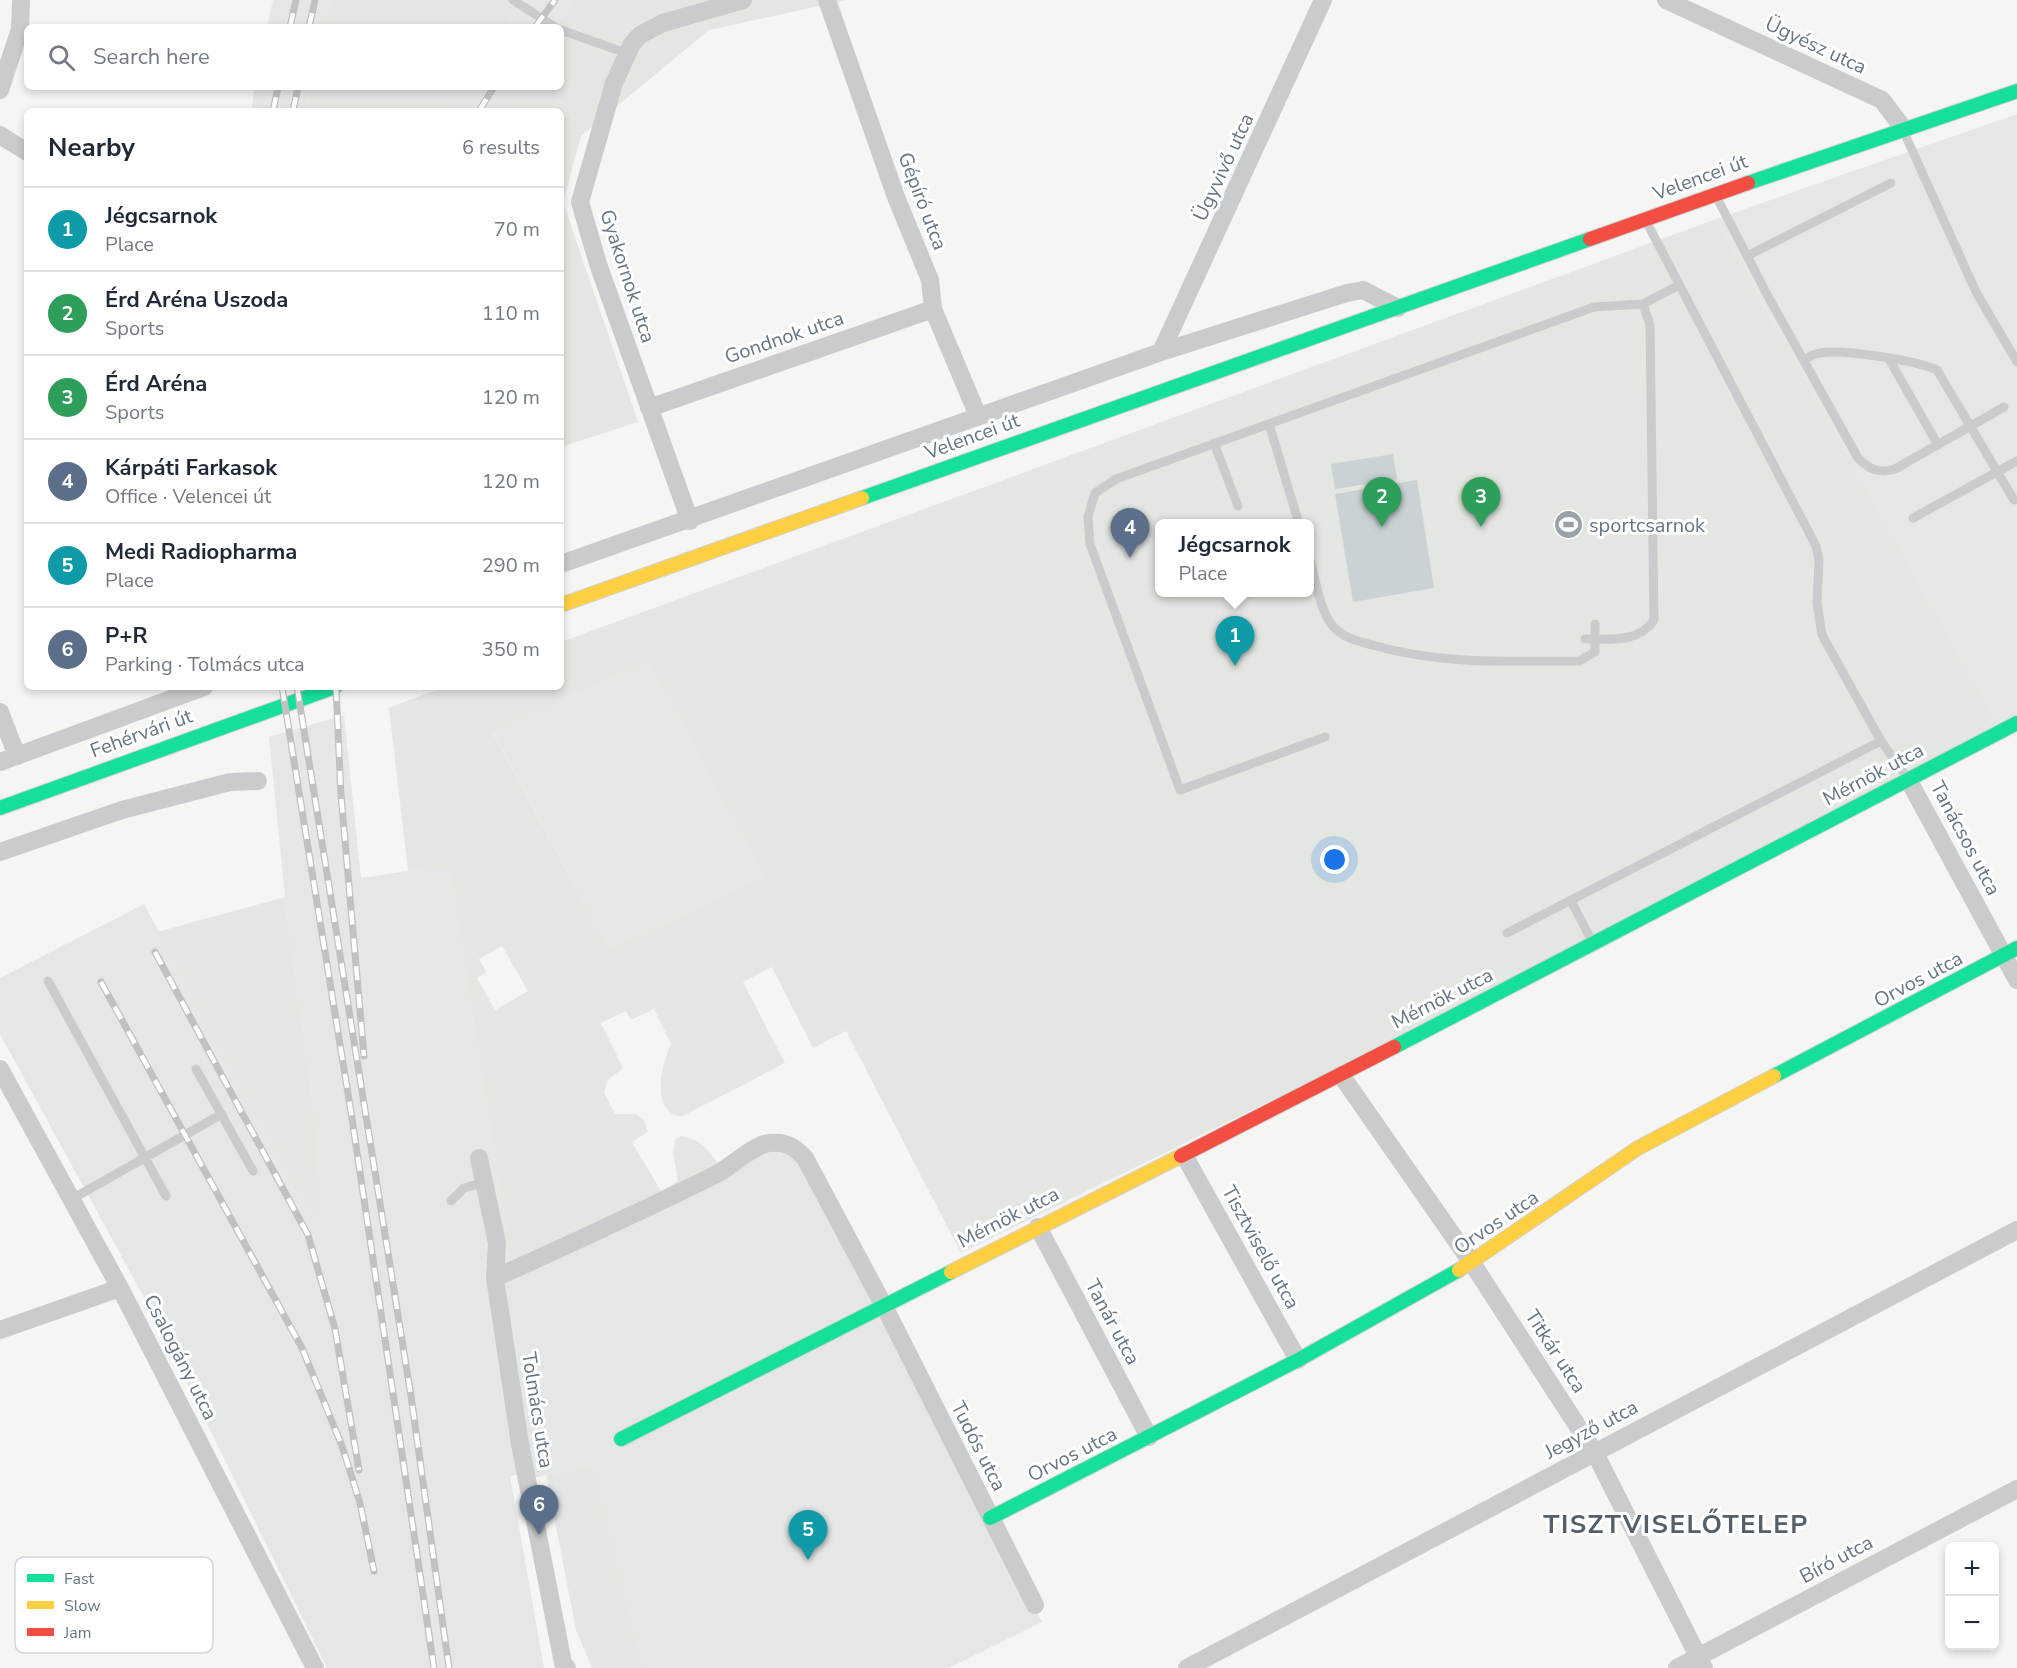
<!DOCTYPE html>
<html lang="en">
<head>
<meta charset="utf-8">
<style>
	:root { --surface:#fff; --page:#f2f2f3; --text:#1f2937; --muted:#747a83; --line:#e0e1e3; --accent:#7c3aed }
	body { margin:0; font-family:"Nunito Sans",sans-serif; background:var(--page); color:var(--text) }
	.controls { position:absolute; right:18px; bottom:18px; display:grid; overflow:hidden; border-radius:9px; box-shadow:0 3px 9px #0003 }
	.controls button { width:54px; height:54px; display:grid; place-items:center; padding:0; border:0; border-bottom:2px solid var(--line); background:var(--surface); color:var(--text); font:30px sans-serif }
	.you { position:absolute; left:1335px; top:860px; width:21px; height:21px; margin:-15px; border:4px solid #fff; border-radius:50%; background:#1a73e8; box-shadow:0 0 0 9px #1a73e833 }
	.badge { display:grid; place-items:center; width:39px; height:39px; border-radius:50%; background:var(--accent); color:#fff; font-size:20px; font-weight:700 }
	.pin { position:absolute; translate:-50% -50px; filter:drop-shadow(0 2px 3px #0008) }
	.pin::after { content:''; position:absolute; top:32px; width:21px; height:18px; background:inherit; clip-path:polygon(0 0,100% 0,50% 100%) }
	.popup { position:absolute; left:1155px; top:519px; width:159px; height:78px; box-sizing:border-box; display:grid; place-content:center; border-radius:9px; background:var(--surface); filter:drop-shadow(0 2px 4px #0005); font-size:20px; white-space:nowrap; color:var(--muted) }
	.popup b { font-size:22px; color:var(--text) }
	.popup::after { content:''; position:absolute; left:50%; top:100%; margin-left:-12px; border:12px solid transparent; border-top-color:var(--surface) }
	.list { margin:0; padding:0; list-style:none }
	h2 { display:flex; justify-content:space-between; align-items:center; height:78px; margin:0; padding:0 24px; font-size:26px }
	h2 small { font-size:20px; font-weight:400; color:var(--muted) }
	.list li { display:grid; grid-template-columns:39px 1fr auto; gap:18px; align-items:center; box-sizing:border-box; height:84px; padding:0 24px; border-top:2px solid var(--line) }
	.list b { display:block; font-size:22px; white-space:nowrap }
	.list p { margin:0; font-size:20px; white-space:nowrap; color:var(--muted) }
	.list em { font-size:20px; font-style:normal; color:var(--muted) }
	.icon { flex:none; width:33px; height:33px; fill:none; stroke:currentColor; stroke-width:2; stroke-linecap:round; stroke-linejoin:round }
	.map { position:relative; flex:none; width:2017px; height:1668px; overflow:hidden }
	.search { position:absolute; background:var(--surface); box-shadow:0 3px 9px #0003; left:24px; top:24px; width:540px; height:66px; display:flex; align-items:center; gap:15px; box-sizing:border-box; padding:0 21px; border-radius:9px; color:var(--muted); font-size:22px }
	.panel { position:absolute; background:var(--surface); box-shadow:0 3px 9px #0003; left:24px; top:108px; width:540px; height:582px; border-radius:9px }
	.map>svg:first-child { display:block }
</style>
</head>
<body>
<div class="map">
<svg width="2017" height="1668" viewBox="0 0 2017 1668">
	<rect width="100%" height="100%" fill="#f5f5f4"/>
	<path fill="#e5e7e7" d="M273,0H331L323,27H267Z
		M525,0H574L550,27H505Z
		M255,87H311L306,111H251Z
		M465,87H511L496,111H451Z
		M2017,114V714L1999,724L1716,219Z
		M648,663L763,877L609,948L492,730Z
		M344,715L361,878L408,871L449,868L511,1264L782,1133L874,1302L1042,1622L949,1668H644L591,1465L524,1480L522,1474L510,1476L544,1668H327L153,1314L0,1034V978L144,904L318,1227L317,1132L285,897L269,737Z"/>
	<path fill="#e4e7e1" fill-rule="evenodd" d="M331,0H525L505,27H323Z
		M574,0H847L709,30L581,136L563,202L638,422L561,447V111H496L511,87H561V27H550Z
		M311,87H465L451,111H306Z
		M1716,219L1999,724L1417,1029L961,1253L846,1031L813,1048L772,967L743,982L785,1063L681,1117C650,1111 661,1066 671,1044L654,1009L631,1020L626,1011L601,1023L623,1068L608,1080L604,1093L615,1114H636L644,1120L648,1132L632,1142L661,1191L678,1181L673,1153L675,1140L681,1136C701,1140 708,1149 719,1165L511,1265L449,869L408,871L389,708L443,687H561V642ZM1160,524H1310V592H1160ZM648,663L763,877L609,948L492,731ZM502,946L528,991L495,1010L477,978L486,972L479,959Z
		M285,897L317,1132L319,1229L157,932Z
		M592,1465L644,1668H592L576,1630L546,1475Z"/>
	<path fill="#cad2d5" d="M1393,454L1397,479L1335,489L1331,464Z
		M1417,480L1434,588L1353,602L1335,494Z"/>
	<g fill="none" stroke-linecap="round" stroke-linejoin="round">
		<defs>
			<path id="fast" d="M1748,183L2017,91
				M862,498L1590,239
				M0,808L335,687
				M1394,1047L2017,723
				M1774,1076L2017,948
				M621,1439L951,1272
				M990,1518L1298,1360L1459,1270"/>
			<path id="slow" d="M561,605L862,498
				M1459,1270L1638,1148L1774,1076
				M951,1272L1181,1156"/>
			<path id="jam" d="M1590,239L1748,183
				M1181,1156L1394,1047"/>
		</defs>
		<use href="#fast" stroke="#d1d2d3" stroke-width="16"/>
		<use href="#slow" stroke="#d1d2d3" stroke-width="16"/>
		<use href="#jam" stroke="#d1d2d3" stroke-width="16"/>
		<path stroke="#cacbcc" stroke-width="9" d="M513,0L555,27
			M561,30L626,53
			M1903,130L1976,292L2017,362
			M1716,196L1770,300L1858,458C1869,469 1879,474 1895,469L2004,407
			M1646,221L1816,546L1819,560L1817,603L1822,635L1881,741L1908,779
			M1747,256L1891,183
			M1889,359L1938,445
			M1804,361C1807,358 1812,355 1816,354C1837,347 1917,361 1937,370L2014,500
			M1269,424L1299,524
			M1214,443L1238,506
			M1913,518L2017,461
			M1310,560C1316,580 1319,608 1332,625C1342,638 1358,641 1372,645C1443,665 1507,661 1579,661L1595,652V624
			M1585,639C1610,639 1639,643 1654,620L1650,325L1643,304
			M1325,737L1180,790L1090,544L1088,517L1095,493L1116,479L1594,307L1643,304L1679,285
			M1571,901L1592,941
			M1507,933L1881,741
			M48,981L166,1196
			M196,1069L253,1171
			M72,1199L222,1114
			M451,1201L464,1188L485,1182"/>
		<path stroke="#cacbcc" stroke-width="18" d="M827,0L896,197L930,280L933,309L978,416
			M1666,0L1882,100L1903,128
			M0,90L20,29L21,0
			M0,135L27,152
			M1161,352L1323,0
			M649,408L933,309
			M690,521L598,264L580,202L614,83L632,44L640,35L663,23L743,0
			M561,564L1161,352L1347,293L1363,290L1398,308
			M0,712L17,756
			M0,762L204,687
			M1909,781L2017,980
			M0,852L122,810L230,782L258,781
			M0,1069L120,1288L315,1668
			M1341,1075L1472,1263L1595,1453L1704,1668
			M1184,1155L1298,1360
			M479,1158L497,1243L495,1278L520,1444L563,1663L567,1668
			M1038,1227L1149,1437
			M495,1278C568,1245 642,1211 715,1175C731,1167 753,1145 769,1143C786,1141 795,1147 805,1158L884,1306L1035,1605
			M0,1330L120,1288
			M1187,1668L2017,1230
			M1677,1668L2017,1489"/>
		<use href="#fast" stroke="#16e098" stroke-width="14"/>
		<use href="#slow" stroke="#ffcf43" stroke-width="14"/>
		<use href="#jam" stroke="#f24e42" stroke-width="14"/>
		<defs>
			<path id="rail" d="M290,27L296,0
				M309,27L315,0
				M535,27L555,0
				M273,111L278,87
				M293,111L298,87
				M479,111L494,87
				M282,687L351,1112L434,1668
				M297,687L411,1396L449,1668
				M336,687L341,795L364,1056
				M155,952L308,1235L335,1329L359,1470
				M101,982L302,1348L342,1446L360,1503L374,1571"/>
		</defs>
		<use href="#rail" stroke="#c0c1c3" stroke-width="7"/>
		<use href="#rail" stroke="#fff" stroke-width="4.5" stroke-dasharray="14" stroke-linecap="butt"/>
	</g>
	<defs>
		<symbol id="stadium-disc" viewBox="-11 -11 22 22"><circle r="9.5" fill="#98a2ab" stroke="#fff"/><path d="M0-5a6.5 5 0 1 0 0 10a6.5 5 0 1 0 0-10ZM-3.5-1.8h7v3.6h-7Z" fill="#fff"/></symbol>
	</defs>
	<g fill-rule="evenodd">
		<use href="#stadium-disc" x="1552" y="508" width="33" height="33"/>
	</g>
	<g text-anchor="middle" stroke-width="6" stroke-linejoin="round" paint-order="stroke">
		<g font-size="20" fill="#667684" stroke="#fff">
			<text transform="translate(1816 45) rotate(25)" y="7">Ügyész utca</text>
			<text transform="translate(1223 167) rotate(-65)" y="7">Ügyvivő utca</text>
			<text transform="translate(1700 177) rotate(-20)" y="7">Velencei út</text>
			<text transform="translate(923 201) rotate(69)" y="7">Gépíró utca</text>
			<text transform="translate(628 276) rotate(72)" y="7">Gyakornok utca</text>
			<text transform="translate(784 337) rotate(-19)" y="7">Gondnok utca</text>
			<text transform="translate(972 436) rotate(-20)" y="7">Velencei út</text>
			<text transform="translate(141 733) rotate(-20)" y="7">Fehérvári út</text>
			<text transform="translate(1873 774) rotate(-28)" y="7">Mérnök utca</text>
			<text transform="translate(1966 838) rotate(62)" y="7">Tanácsos utca</text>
			<text transform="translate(1918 979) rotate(-28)" y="7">Orvos utca</text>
			<text transform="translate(1442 998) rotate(-27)" y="7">Mérnök utca</text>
			<text transform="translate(1008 1217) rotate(-27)" y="7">Mérnök utca</text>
			<text transform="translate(1496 1222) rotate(-34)" y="7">Orvos utca</text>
			<text transform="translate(1261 1247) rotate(61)" y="7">Tisztviselő utca</text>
			<text transform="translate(1113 1322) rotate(62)" y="7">Tanár utca</text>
			<text transform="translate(1556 1351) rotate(57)" y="7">Titkár utca</text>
			<text transform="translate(181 1357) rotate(63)" y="7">Csalogány utca</text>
			<text transform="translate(538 1410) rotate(81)" y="7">Tolmács utca</text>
			<text transform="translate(1591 1429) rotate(-28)" y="7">Jegyző utca</text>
			<text transform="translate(979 1446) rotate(63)" y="7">Tudós utca</text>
			<text transform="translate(1072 1454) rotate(-27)" y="7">Orvos utca</text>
			<text transform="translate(1836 1559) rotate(-28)" y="7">Bíró utca</text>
		</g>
		<g font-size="20" fill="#667684" stroke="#fff" text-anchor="start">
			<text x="1589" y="532">sportcsarnok</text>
		</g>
		<g font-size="26" font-weight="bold" letter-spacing="1.5" fill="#545f69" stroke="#fff">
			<text x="1676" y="1533">TISZTVISELŐTELEP</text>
		</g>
	</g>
	<rect x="15" y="1557" width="198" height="96" rx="9" fill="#fff" stroke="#d1d6da" stroke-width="1.5"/>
	<rect x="27" y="1574" width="27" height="8" fill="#16e098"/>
	<rect x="27" y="1601" width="27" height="8" fill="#ffcf43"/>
	<rect x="27" y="1628" width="27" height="8" fill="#f24e42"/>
	<g font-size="16" fill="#667684">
		<text x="64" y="1584">Fast</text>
		<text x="64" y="1611">Slow</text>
		<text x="64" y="1638">Jam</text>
	</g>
</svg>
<div class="controls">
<button>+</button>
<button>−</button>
</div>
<div class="you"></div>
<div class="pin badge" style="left:1235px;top:666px;background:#0f9aa8">1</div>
<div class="popup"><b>Jégcsarnok</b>Place</div>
<div class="pin badge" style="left:1382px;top:527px;background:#2e9e5b">2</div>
<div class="pin badge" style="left:1481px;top:527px;background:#2e9e5b">3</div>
<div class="pin badge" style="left:1130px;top:558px;background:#5c6f8a">4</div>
<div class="pin badge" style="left:808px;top:1560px;background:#0f9aa8">5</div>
<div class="pin badge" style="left:539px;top:1535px;background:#5c6f8a">6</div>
<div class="search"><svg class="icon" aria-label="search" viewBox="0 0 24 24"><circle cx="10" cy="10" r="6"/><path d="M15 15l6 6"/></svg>Search here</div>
<section class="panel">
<h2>Nearby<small>6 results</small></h2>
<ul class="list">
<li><span class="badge" style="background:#0f9aa8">1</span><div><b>Jégcsarnok</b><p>Place</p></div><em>70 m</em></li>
<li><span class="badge" style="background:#2e9e5b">2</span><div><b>Érd Aréna Uszoda</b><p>Sports</p></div><em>110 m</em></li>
<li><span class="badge" style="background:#2e9e5b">3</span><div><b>Érd Aréna</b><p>Sports</p></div><em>120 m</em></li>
<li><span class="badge" style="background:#5c6f8a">4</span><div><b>Kárpáti Farkasok</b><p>Office · Velencei út</p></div><em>120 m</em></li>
<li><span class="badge" style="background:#0f9aa8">5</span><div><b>Medi Radiopharma</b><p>Place</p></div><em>290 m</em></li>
<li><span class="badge" style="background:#5c6f8a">6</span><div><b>P+R</b><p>Parking · Tolmács utca</p></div><em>350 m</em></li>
</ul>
</section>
</div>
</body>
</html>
